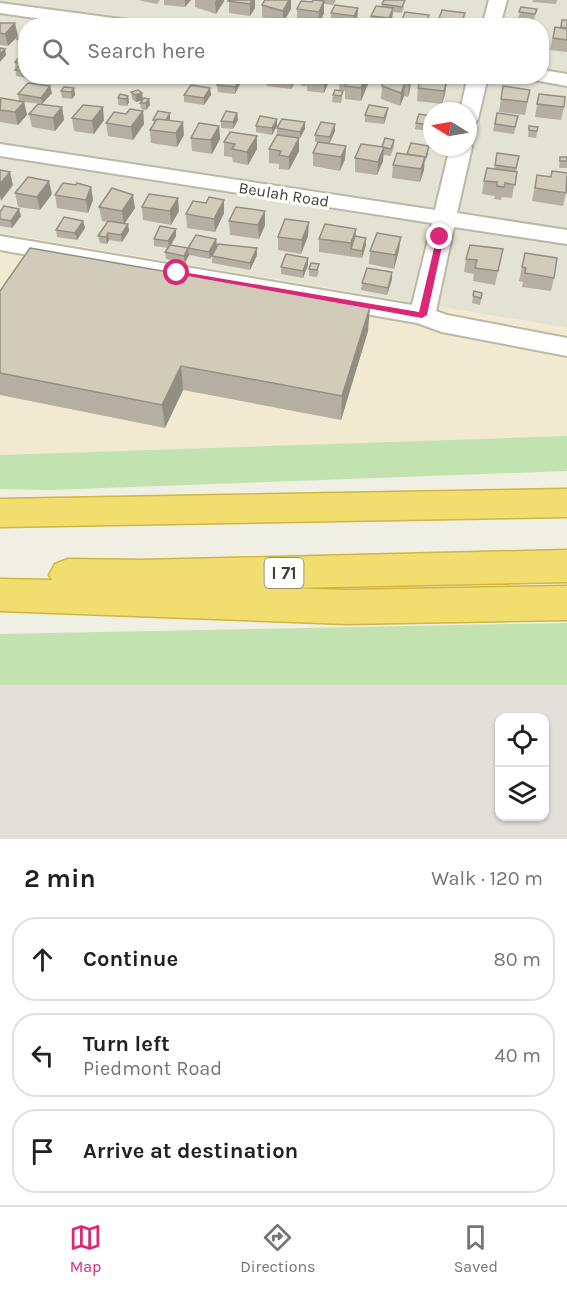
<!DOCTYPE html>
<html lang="en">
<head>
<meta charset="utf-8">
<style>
	:root { --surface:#fff; --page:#f6f6f6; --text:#202124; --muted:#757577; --line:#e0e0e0; --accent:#db2777 }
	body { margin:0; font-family:Karla,sans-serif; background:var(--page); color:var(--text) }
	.controls { position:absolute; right:18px; bottom:18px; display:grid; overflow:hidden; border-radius:12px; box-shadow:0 2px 4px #0004 }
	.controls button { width:54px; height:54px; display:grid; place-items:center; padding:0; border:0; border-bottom:2px solid var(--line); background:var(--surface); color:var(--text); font:30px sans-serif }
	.compass { position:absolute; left:423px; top:102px; width:54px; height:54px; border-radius:50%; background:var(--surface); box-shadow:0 2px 4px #0004; rotate:281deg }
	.stop { position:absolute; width:18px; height:18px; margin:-14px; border:4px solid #db2777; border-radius:50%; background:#fff }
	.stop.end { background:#db2777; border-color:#fff; box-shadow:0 2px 6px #0008 }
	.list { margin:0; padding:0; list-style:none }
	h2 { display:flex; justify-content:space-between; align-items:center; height:78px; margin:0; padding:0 24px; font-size:26px }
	h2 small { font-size:20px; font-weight:400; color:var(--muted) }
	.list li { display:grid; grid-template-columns:39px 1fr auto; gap:18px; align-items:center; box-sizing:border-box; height:84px; margin:0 12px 12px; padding:0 12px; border:2px solid var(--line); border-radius:24px }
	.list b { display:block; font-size:22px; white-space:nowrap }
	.list p { margin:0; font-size:20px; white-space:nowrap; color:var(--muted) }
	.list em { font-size:20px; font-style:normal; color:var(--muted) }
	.icon { flex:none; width:33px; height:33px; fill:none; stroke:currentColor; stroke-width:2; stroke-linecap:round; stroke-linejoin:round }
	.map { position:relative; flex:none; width:567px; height:839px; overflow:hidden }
	.search { position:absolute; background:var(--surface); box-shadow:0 2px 4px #0004; left:18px; right:18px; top:18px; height:66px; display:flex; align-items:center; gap:15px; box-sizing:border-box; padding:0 21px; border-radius:24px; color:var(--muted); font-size:22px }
	.sheet { height:366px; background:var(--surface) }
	nav { display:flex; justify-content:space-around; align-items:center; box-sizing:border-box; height:84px; border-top:2px solid var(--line); background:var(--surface); font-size:16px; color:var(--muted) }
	nav a { display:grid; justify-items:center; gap:3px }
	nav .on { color:var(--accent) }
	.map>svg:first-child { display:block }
</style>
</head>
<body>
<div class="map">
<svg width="567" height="839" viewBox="0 0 567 839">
	<rect width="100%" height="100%" fill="#f0efe4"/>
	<path fill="#e4e2d2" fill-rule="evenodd" d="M0,0H567V328L0,233ZM26,26H542V76H26ZM432,111H468V147H432Z"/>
	<path fill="#f1e9d0" d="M0,233L567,328V436L0,455Z"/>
	<path fill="#e2e0d9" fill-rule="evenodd" d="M0,685H567V839H0ZM500,718H544V816H500Z"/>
	<path fill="#c2e2af" d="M567,436V471L49,490L0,489V455Z
		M567,623V685H0V634Z"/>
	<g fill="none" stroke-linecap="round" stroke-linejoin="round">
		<defs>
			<path id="minor" d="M489,0H507L500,26H482Z
				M0,3L136,21L145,26H92L0,13Z
				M542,70L567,74V86L534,80L532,76H542Z
				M468,76H488L478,119L475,123L468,125V111H460Z
				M469,142L472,147L457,213L567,230V244L454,227L436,311L447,315L567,338V356L442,332L417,323L0,250V236L412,305L432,223L0,156V144L435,210L450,147H468Z"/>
			<path id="highway" d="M567,489V517L0,527V499Z
				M567,550V582L287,588L347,590L567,586V620L347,624L0,611V579L52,580L49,575L55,564L68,559L143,560Z"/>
		</defs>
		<use href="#minor" stroke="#bbb8a8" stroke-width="4"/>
		<use href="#highway" stroke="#d0b53f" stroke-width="3"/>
		<use href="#minor" fill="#fff" fill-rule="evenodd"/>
		<use href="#highway" fill="#f2de6e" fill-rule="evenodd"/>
	</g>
	<path fill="#b4afa0" d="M138,0H160L157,4Z
		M164,0H191L185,7L164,5Z
		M195,0H224V1L216,14L195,7Z
		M229,0H255V8L250,16L229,13Z
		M265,0H291V9L283,23L262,17V5Z
		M314,0H336L333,5L324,4V14L318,24L297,21V9L312,2Z
		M533,0H557L556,4L532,2Z
		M382,4L404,6L402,13L393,12L392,20L390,26H370L371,16L382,7Z
		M521,7L537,9L534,20L518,19Z
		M358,8L357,20L354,26H331V13Z
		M402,20L427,26H402Z
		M562,20H567V52L550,50L555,27L560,28Z
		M0,23L18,36L8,46L0,45Z
		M26,31V52L20,51L17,39Z
		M26,55V76H27L26,78L16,76L15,62Z
		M44,76H65L63,79Z
		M107,76H123L120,81L108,79Z
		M222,76H253L251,80L240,79V84L235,94L218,92L217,85Z
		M267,76H298L291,89L267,86Z
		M301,76H330V79L324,93L307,91V86H301Z
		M340,76H368V84L361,101L345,99V91L339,90Z
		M411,77L410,90L408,97L404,96L400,106L381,99L382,86Z
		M447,81L445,94L442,104L417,101L418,88Z
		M503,86L530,90L525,115L499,112Z
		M74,88L75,95L72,99L62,98L61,91Z
		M210,88L211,95L204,105L184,102V95Z
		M343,91L342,98L341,103L332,102L333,95Z
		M131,92L142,93L143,99H149L150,105L146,110L141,109L140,103L142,100L136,102L132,99Z
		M52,93L42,104L24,102L27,115L18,125L0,122V99L19,101L18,94Z
		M539,94L564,107L561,120L535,117Z
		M128,96L129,102L127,106L118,105V98Z
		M62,107L64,120L55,131L32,127L29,114Z
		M143,111L144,124L133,140L108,136L106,123L126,114Z
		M237,113L238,120L233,129L221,128V121Z
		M497,113L518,116L514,134L493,131Z
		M387,114L384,124L365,122V115Z
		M432,116V132L415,129L416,123Z
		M72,118L104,120L94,134L74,131Z
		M170,119V121L184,135L177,147L151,143L150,130L154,124L153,120Z
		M305,122V129L300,138H297L299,151L289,170L279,169V164L269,163V149L277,135V128Z
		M335,124V131L330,143L346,146L345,159L340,171L313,166V153L318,142H315V135Z
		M219,126L220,139L212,154L192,151L191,138Z
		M256,126H277L272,135L256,132Z
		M529,126L538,127L536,138L528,137Z
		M257,136V149L248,165L233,162L232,157L224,156V142Z
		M394,140V146L391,156L383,155V161L377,175L355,172V158L382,147Z
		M429,153L424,163V170L420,182L392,178L393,165L407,154Z
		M519,156L512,198L502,197L501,200L494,199L495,196L482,194L484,181L494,169L495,165Z
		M560,157H567V168H559Z
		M552,171L566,193L563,206L532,201L537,175L550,177Z
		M91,187L93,200L88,213L57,208L55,195Z
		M15,193L52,194L40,210L18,207Z
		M99,207L135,208L125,223L128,224L129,231L122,242L109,240L107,244L100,243L98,236L108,222L102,221Z
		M142,207L179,211L171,225L143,220Z
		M0,212L21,216L12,228L0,226Z
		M224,213L215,232L187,228L186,214Z
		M83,221L85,228L77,240L57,237L56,230Z
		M229,221L265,225L259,239L230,235Z
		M176,229V236L171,245L188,248L216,239L217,246L210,259L189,255L185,263L166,259L165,252L168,248L154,246V239Z
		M356,229L355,236L366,245L362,258L319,252V239Z
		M308,236L301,254L278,250V237Z
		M257,248V255L250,270L212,263V256Z
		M503,249L495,285L473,281L474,274L464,272L466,259Z
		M399,250L394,269L369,264L370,251Z
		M525,253L554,278L551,291L522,287L523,282L519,281Z
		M308,258V265L303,278L281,274V267Z
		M311,263L319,271L317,277L309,276V269Z
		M392,272V279L387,295L361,290L362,283Z
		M0,291L368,331L341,420L183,390L165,428L0,395Z
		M474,291L482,293L480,305L472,303Z"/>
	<path fill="#928f82" d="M185,0H191L185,7Z
		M216,0H224V1L216,14L215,2Z
		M252,0H255V8L250,16V4Z
		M289,0H291V9L283,23V11Z
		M324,1V14L318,24L319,12Z
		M358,8L357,20L354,26H353L354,16Z
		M393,8L392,20L390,26H388L389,18Z
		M429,15L427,26H425V25Z
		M15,23L18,36L8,46L5,34Z
		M5,49L6,55L0,62V54Z
		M292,76L298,77L291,89Z
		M326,76H330V79L324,93V80Z
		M366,76H368V84L361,101V88Z
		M411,77L410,90L408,97L409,84Z
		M240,78V84L235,94V87Z
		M447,81L445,94L442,104L444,91Z
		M405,83L404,96L400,106L401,93Z
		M50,86L52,93L42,104L41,98Z
		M74,88L75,95L72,99L71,92Z
		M210,88L211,95L204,105V98Z
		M142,93L143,100L136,102L135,95Z
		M128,96L129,102L127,106L126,99Z
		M149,99L150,105L146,110V103Z
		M24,102L27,115L18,125L15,112Z
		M62,107L64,120L55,131L53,118Z
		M103,107L104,120L94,134L92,121Z
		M388,108L387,114L384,124V118Z
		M143,111L144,124L133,140L131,127Z
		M170,113V119L166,128L165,121Z
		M237,113L238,120L233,129V122Z
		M277,119V126L272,135V128Z
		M183,122L184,135L177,147L176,133Z
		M305,122V129L300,138V132Z
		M335,124V131L329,144L330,137Z
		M219,126L220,139L212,154L211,140Z
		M257,136V149L248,165L247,152Z
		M299,138V151L289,170V157Z
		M346,146L345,159L340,171L341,157Z
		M384,147L383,161L377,175L378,162Z
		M425,157L424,170L420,182L421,169Z
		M10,172L13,185L1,201L0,196V184Z
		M49,181L52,194L40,210L37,197Z
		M91,187L93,200L88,213L86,200Z
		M133,195L135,208L124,224L122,211Z
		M178,198L179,211L171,225L170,211Z
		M224,200V213L215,232L214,219Z
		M19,209L21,216L12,228L11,221Z
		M265,211V225L259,239L258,225Z
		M83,221L85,228L77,240L75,233Z
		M309,222L308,236L301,254L302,240Z
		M128,224L129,231L122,242L121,235Z
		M176,229V236L169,248L168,241Z
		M356,229L355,243L351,249L350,257L351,243Z
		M108,233L109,240L107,244L106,237Z
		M401,237L399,250L394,269L395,255Z
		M366,238V245L362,258V251Z
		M216,239L217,246L210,259L209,252Z
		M188,248L189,255L185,263L184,256Z
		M257,248V255L250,270V263Z
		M308,258V265L303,278V271Z
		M392,272V279L387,295L388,288Z
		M370,307L368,331L341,420L342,396Z
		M181,366L183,390L165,428L162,405Z"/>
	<path fill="#d1ccba" stroke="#928f82" stroke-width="1.5" d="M229,0H252L250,4L228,1Z
		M265,0H289L283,11L262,5Z
		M313,0L324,1L319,12L297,9L301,1L312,2Z
		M384,0H405L402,7L382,4Z
		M335,5L358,8L354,16L331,13Z
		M376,6L393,8L389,18L371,16Z
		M521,7L537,9L535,14L519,12Z
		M442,10L465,13L463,19L472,20L470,26L437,24Z
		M405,12L429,15L425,25L402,20Z
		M562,20H567V28L561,27Z
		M517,21L532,26H516Z
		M0,23H15L5,34L0,33Z
		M555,27L567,29V40L553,38Z
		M26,31V40L17,39Z
		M0,48L5,49L0,54Z
		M22,54L26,55V64L15,62Z
		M20,65L26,66L25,71L15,70Z
		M222,76H230L240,78L235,87L217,85Z
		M308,76H326L324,80L307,78Z
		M340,76H366L361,88L345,86L348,79L340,77Z
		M386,76H407L411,77L409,84L405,83L401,93L382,86Z
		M422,76H429L447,81L444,91L418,88Z
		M28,83L50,86L41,98L18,94Z
		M191,85L210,88L204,98L184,95Z
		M503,86L530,90L527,102L501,99Z
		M64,87L74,88L71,92L61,91Z
		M138,90L142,93L135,95L131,92Z
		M335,90L343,91L341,96L333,95Z
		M120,94L128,96L126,99L118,98Z
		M539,94L565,97L564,107L537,104Z
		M1,98L24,102L15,112L0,110Z
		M144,98L149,99L146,103H140Z
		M38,104L62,107L53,118L29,114Z
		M83,105L103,107L92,121L72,118Z
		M369,105L388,108L384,118L365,115Z
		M130,109L143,111L131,127L106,123L114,112L126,114Z
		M158,111L170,113L166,120L157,119L156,120H153Z
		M226,111L237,113L233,122L221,121Z
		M497,113L518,116L515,127L495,124Z
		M419,114L432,116V125L416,123Z
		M260,116L277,119L272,128L256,126Z
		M157,119L183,122L176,133L150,130Z
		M282,119L305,122L300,132L277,128Z
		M321,122L335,124L330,137L315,135Z
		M199,123L219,126L211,140L191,138Z
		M529,126L538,127L537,131L529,130Z
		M230,132L257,136L247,152L232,149L235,144L224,142Z
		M277,135L299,138L289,157L279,155L281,151L269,149Z
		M385,138L394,140L391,149L382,147Z
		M318,142L346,146L341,157L313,153Z
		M411,143L429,146L426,157L407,154Z
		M361,144L384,147L378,162L355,158Z
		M397,153L425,157L421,169L393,165Z
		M497,153L519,156L516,168L495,165Z
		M560,157H567V161H560Z
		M487,168L517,172L515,185L505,183L504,187L497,186V182L484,181Z
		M0,170L10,172L0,184Z
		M552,171L567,173L566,193L535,188L537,175L551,177Z
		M28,177L49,181L37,197L15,193Z
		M63,183L76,185L77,183L91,187L86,200L55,195Z
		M112,188L133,195L122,211L99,207Z
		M149,194L178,198L170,211L142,207Z
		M209,197L224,200L214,219L186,214L193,201L206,203Z
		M4,206L19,209L11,221L0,219V212Z
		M236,207L265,211L258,225L229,221Z
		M64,217L83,221L75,233L56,230Z
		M285,219L309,222L302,240L278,237Z
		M108,221L128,224L121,235L108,233L106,237L98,236Z
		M325,224L356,229L351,243L319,239Z
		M160,226L176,229L168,241L154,239Z
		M377,233L401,237L395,255L370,251Z
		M196,235L216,239L209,252L188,248Z
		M355,236L366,238L362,251L351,249Z
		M218,244L257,248L250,263L212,256Z
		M170,245L188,248L184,256L165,252Z
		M470,245L503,249L498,271L475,268L477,260L466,259Z
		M30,248L370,307L342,396L181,366L162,405L0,373V291Z
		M525,253L557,258L554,278L525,273L526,268L522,267Z
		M286,254L308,258L303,271L281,267Z
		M311,263L319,264L317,270L309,269Z
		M367,268L392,272L388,288L362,283Z
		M474,291L482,293L481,298L473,296Z"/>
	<path fill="#db2777" d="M437,236L444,237L427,315L422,318L172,273L177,271L419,312Z"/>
	<g text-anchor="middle" stroke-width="6" stroke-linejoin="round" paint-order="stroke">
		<g font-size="16" fill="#423f34" stroke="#fff">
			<text transform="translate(284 194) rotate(9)" y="6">Beulah Road</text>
		</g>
		<rect fill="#fff" stroke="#7b7971" stroke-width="1.5" x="264.5" y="558" width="39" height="30" rx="4.5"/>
		<g font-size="18" font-weight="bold" fill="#423f34">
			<text x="284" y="579">I 71</text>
		</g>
	</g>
</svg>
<div class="controls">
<button><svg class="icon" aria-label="locate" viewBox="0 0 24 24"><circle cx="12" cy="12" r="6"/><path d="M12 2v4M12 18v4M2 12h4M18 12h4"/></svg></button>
<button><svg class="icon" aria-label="layers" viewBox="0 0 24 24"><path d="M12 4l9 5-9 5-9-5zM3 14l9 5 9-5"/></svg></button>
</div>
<svg class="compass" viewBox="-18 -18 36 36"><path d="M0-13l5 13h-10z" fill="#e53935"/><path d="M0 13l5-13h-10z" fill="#757577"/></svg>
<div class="stop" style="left:177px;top:273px"></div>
<div class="stop end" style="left:440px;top:237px"></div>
<div class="search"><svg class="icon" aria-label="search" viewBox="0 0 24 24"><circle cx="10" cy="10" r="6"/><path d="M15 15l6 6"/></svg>Search here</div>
</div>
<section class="sheet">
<h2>2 min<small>Walk · 120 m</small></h2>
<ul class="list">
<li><svg class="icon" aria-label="ahead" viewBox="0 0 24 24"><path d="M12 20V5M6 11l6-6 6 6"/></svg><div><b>Continue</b></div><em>80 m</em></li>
<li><svg class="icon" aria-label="left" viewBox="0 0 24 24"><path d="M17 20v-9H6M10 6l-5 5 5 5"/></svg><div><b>Turn left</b><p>Piedmont Road</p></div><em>40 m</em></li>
<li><svg class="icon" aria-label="arrive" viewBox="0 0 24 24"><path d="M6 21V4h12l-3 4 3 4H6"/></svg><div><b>Arrive at destination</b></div></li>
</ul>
</section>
<nav>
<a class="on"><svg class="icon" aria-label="map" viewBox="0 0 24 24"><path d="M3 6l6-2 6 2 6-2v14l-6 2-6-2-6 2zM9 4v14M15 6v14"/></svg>Map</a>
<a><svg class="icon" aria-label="directions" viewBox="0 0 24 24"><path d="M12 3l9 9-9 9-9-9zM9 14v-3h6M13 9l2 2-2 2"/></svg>Directions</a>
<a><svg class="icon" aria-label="saved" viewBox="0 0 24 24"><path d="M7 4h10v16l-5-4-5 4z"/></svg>Saved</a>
</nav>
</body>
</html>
